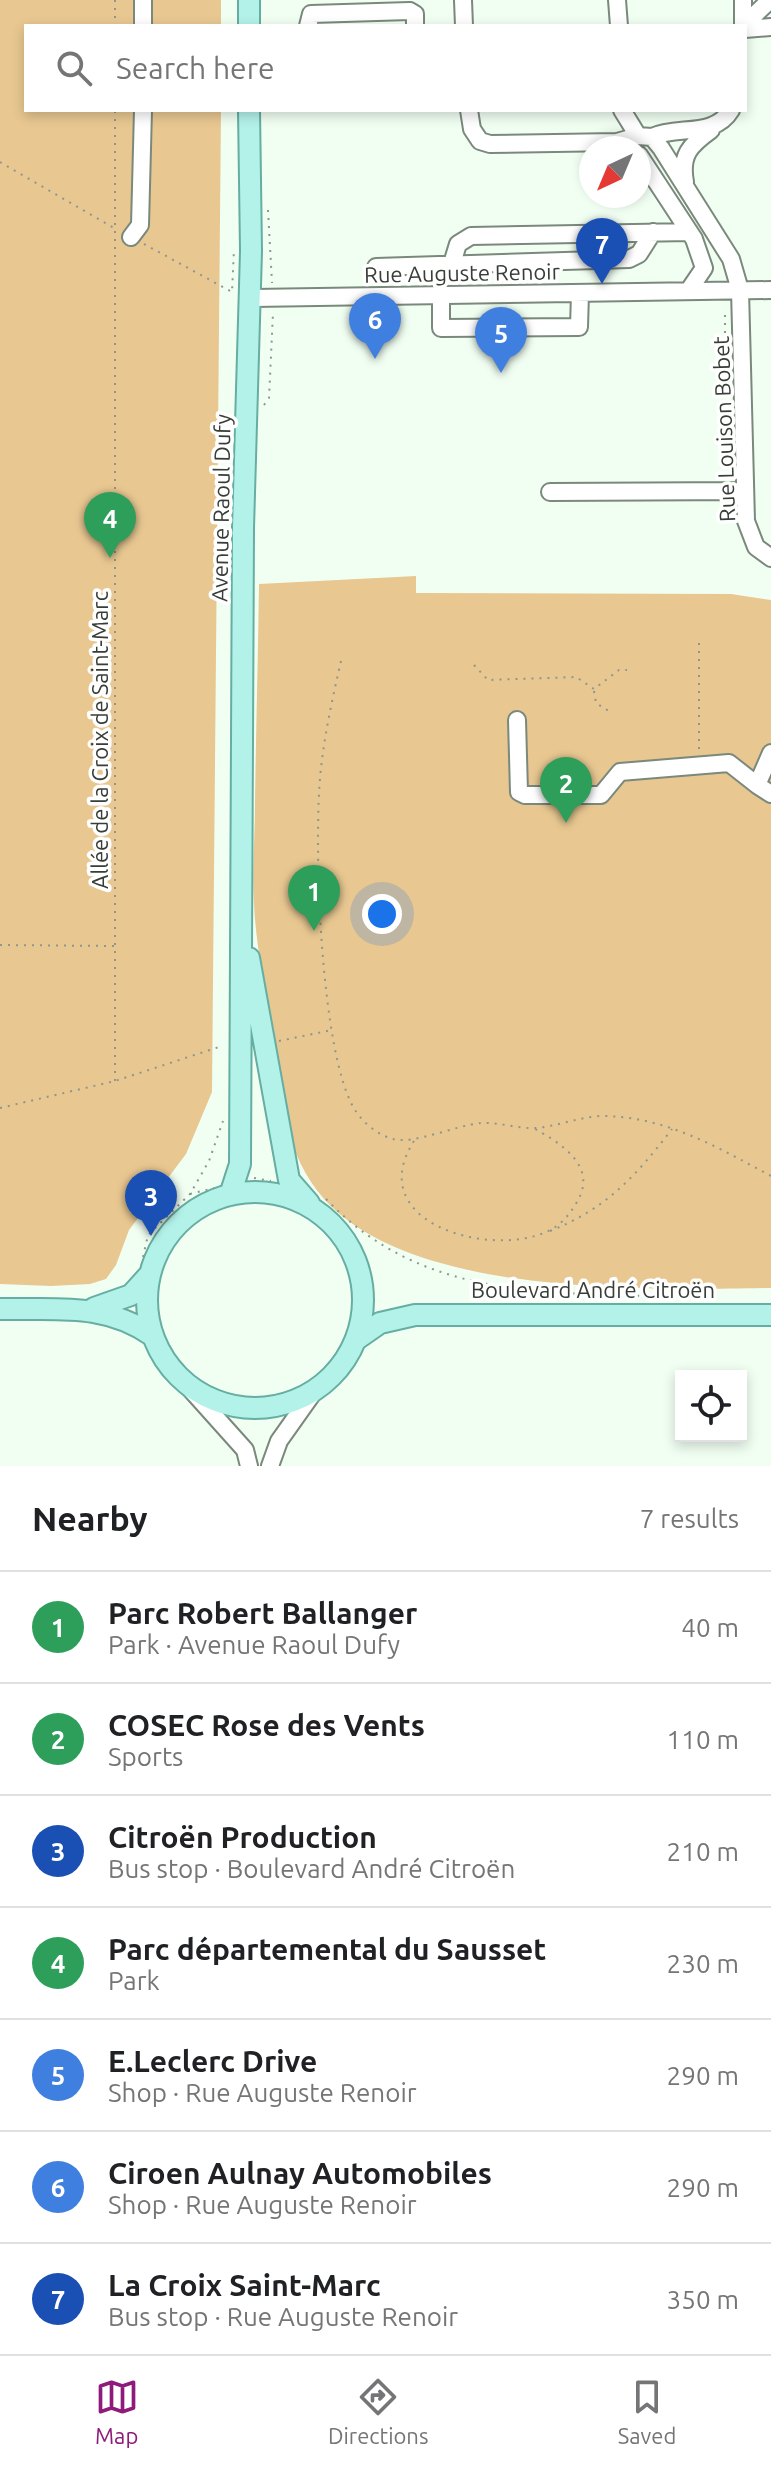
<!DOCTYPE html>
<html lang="en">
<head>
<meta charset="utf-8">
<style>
	:root { --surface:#fff; --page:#f6f6f6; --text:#202124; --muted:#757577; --line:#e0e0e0; --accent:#8e1a7b }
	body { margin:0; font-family:Ubuntu,sans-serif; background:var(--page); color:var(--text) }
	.controls { position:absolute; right:24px; bottom:24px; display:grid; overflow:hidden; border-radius:0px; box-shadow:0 4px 12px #0003 }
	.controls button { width:72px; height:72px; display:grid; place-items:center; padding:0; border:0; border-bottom:2px solid var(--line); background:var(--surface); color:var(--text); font:40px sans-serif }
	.compass { position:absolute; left:579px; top:136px; width:72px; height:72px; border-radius:50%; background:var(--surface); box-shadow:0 4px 12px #0003; rotate:224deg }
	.you { position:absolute; left:382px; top:914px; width:28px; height:28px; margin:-20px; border:6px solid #fff; border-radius:50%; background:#1a73e8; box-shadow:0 0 0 12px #1a73e833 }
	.badge { display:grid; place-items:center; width:52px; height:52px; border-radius:50%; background:var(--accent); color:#fff; font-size:26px; font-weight:700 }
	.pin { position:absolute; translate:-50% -66px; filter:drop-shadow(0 2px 4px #0008) }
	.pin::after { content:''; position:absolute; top:42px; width:28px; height:24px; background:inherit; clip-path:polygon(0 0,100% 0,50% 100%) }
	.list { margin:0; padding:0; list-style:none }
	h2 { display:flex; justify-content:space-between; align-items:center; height:104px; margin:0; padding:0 32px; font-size:34px }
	h2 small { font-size:26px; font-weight:400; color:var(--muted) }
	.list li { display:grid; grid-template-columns:52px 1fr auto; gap:24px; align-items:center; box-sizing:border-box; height:112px; padding:0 32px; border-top:2px solid var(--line) }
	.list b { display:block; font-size:30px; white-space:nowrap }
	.list p { margin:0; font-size:26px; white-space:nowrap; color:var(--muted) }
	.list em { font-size:26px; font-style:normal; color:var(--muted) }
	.icon { flex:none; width:44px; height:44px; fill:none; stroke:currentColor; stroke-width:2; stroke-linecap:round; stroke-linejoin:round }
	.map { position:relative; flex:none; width:771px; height:1466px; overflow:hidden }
	.search { position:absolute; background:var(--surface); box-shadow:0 4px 12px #0003; left:24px; right:24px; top:24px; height:88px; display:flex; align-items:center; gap:20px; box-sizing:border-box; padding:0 28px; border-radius:0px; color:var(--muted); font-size:30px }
	.sheet { height:888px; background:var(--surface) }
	nav { display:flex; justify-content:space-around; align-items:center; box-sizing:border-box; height:112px; border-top:2px solid var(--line); background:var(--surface); font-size:22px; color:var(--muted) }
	nav a { display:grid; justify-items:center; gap:4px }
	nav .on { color:var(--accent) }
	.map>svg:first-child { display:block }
</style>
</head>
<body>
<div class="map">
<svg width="771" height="1466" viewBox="0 0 771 1466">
	<rect width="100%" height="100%" fill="#f1fff3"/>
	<path fill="#e8c791" d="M0,0H221V26H26V110H221L212,1092L186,1154L129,1230L116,1265L106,1279L90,1284L51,1286L0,1284Z
		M416,576V593L731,594L771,600V1288C649,1290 414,1297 325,1200C284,1155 280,1093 272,1036C266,993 256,948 254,904C252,871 255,836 255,802C256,729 258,657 259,584Z"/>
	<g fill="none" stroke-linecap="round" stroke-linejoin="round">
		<defs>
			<path id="minor" d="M143,0V26
				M463,0L464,26
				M617,0L619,26
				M743,0V26
				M308,26L311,14L410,11L415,14V26
				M743,26L770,0
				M745,29L771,27
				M469,110L472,129L480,141L490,144L617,142L638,136
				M622,110L638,136L652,137L661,148L731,259L740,290L746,521L756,547L771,558
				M652,137C678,125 714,138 731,110
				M639,155L694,239L704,268L689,290
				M685,182C680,155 690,145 711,130
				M131,237L140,225L143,110
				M376,267L629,259L639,254L653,232
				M451,267L458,244L471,236L689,232
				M441,297V328L579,327L580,293
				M250,298L771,290
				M550,492L744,491
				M517,720L519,792L525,795H601L620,772L729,763L757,785
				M771,753L757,785L771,794
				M185,1383L245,1450L249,1466
				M270,1466L279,1441L313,1393"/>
			<path id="major" d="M249,26V0
				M249,958L289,1180L309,1203
				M147 1300a108 108 0 1 1 216 0a108 108 0 1 1-216 0Z
				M230,1195L240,1164L243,528L251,251L249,110
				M94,1308L131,1295L150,1274
				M0,1309C56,1310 105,1302 153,1336
				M357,1339L380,1323L415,1315H771"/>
		</defs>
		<use href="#minor" stroke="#7a897c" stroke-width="20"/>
		<use href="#major" stroke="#66ada2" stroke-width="24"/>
		<path stroke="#8d978e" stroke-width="2" stroke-dasharray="2 6" stroke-linecap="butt" d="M115,0V26
			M0,162L114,228
			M268,210L272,283
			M144,244L232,292L234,249
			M264,405L269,398L273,313
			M725,477V315
			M341,661C333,696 325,732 321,768C313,837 320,1055 355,1110C363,1123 378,1135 393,1139C412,1145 457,1125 481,1123C499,1122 518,1129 536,1128C558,1126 579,1117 601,1116C665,1116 717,1147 771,1176
			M474,665L488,680L576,677L594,689L619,670H627
			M594,691L596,703L612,713
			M699,749V642
			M0,945L115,946
			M279,1041L332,1030
			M115,1081V110
			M0,1108L115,1081L222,1046
			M414,1141C362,1222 488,1258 546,1232C561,1226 572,1212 579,1198C596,1165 559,1142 535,1129
			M254,1178L271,1181
			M190,1194L214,1188
			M326,1199C422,1300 545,1292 674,1297
			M324,1213L330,1222
			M550,1231C606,1209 636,1176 672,1129
			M143,1257L148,1235L190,1194L209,1161L223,1121"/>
		<use href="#minor" stroke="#fff" stroke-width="16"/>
		<use href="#major" stroke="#b3f2e9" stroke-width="20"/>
	</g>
	<g text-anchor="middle" stroke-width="7" stroke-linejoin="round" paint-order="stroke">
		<g font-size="22" fill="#373d37" stroke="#fff">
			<text transform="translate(462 273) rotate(-1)" y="8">Rue Auguste Renoir</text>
			<text transform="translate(724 429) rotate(-92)" y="8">Rue Louison Bobet</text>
			<text transform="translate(221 508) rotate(-89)" y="8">Avenue Raoul Dufy</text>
			<text transform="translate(100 740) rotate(-90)" y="8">Allée de la Croix de Saint-Marc</text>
			<text x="593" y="1298">Boulevard André Citroën</text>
		</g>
	</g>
</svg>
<div class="controls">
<button><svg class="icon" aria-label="locate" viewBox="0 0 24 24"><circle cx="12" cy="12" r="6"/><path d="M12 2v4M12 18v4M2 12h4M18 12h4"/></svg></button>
</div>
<svg class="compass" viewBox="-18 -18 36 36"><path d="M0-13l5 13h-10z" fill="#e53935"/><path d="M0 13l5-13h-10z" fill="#757577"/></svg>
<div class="you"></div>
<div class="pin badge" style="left:314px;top:931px;background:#2e9e5b">1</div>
<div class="pin badge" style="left:566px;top:823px;background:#2e9e5b">2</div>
<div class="pin badge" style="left:151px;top:1236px;background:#1a4fb4">3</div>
<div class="pin badge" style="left:110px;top:558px;background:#2e9e5b">4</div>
<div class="pin badge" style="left:501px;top:373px;background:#3f7fe0">5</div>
<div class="pin badge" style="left:375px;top:359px;background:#3f7fe0">6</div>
<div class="pin badge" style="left:602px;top:284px;background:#1a4fb4">7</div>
<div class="search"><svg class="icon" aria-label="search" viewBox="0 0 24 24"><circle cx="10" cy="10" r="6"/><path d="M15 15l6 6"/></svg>Search here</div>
</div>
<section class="sheet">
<h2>Nearby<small>7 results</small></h2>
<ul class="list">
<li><span class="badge" style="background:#2e9e5b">1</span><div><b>Parc Robert Ballanger</b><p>Park · Avenue Raoul Dufy</p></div><em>40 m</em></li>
<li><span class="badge" style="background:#2e9e5b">2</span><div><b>COSEC Rose des Vents</b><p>Sports</p></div><em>110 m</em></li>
<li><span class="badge" style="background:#1a4fb4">3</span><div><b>Citroën Production</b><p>Bus stop · Boulevard André Citroën</p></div><em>210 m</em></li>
<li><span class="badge" style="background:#2e9e5b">4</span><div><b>Parc départemental du Sausset</b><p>Park</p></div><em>230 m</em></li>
<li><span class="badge" style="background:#3f7fe0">5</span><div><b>E.Leclerc Drive</b><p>Shop · Rue Auguste Renoir</p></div><em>290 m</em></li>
<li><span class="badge" style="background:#3f7fe0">6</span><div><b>Ciroen Aulnay Automobiles</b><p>Shop · Rue Auguste Renoir</p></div><em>290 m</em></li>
<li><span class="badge" style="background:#1a4fb4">7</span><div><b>La Croix Saint-Marc</b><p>Bus stop · Rue Auguste Renoir</p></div><em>350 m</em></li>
</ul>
</section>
<nav>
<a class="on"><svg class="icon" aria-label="map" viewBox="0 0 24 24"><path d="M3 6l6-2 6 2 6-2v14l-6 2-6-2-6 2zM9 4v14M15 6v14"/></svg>Map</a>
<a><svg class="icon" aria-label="directions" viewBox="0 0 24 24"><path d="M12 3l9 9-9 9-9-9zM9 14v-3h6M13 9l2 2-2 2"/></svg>Directions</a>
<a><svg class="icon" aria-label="saved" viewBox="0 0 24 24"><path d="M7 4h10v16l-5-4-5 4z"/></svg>Saved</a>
</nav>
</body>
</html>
